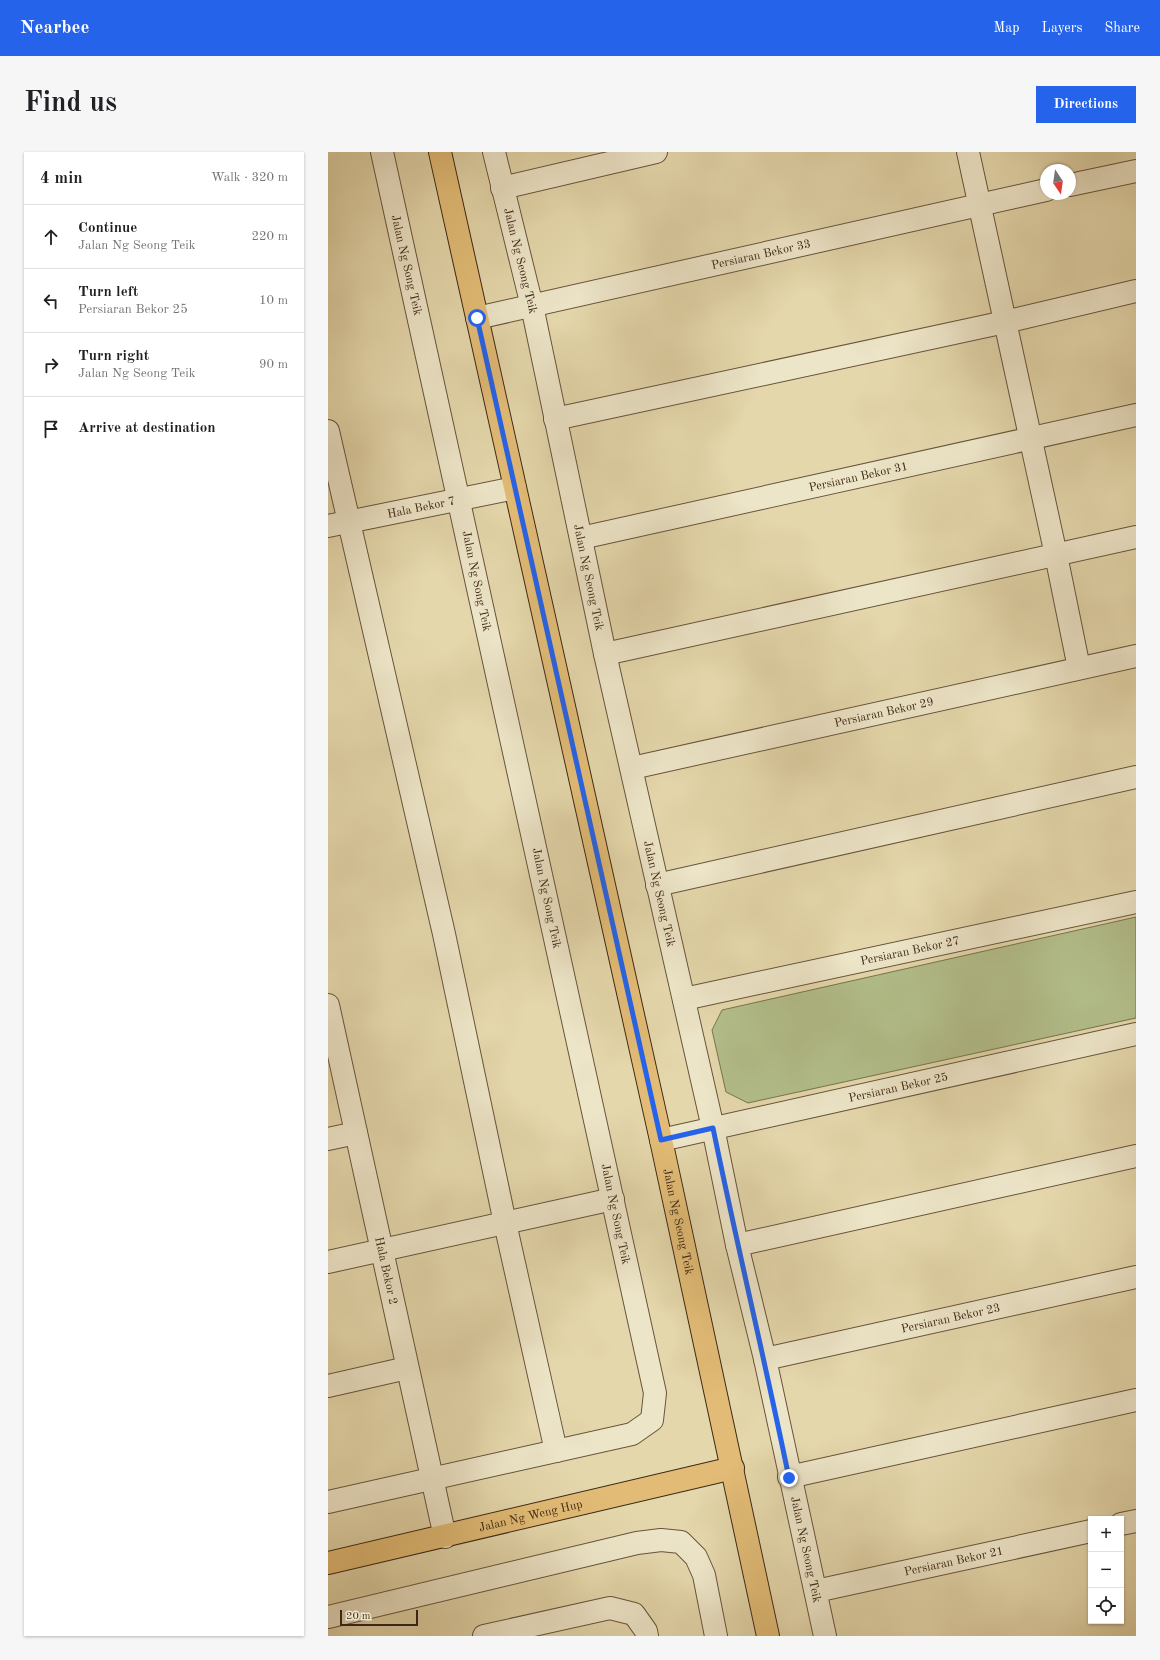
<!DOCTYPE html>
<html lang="en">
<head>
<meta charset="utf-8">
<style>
	:root { --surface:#fff; --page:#f6f6f6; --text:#202124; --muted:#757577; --line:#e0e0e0; --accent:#2563eb }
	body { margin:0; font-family:"Old Standard TT",serif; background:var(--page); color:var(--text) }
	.controls { position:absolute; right:12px; bottom:12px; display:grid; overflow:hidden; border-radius:0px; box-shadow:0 1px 3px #0004 }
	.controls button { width:36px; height:36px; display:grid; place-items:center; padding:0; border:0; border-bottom:1px solid var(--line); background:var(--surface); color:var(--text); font:20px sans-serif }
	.compass { position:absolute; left:712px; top:12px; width:36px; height:36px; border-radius:50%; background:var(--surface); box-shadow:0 1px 3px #0004; rotate:167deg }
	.scale { position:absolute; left:12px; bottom:10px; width:78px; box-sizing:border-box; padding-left:4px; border:2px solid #3d2817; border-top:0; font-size:11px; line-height:14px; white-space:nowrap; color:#3d2817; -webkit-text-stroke:3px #ede5c8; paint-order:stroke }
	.stop { position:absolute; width:12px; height:12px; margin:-9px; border:3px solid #2563eb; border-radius:50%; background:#fff }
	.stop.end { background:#2563eb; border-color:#fff; box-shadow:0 1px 4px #0008 }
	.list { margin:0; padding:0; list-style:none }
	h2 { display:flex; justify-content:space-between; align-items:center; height:52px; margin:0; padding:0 16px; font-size:17px }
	h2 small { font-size:13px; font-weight:400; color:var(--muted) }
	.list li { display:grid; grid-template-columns:26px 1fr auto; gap:12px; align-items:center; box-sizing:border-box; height:64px; padding:0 16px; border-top:1px solid var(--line) }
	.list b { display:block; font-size:15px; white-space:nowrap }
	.list p { margin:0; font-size:13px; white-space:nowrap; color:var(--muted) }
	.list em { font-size:13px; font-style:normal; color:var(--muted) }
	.icon { flex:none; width:22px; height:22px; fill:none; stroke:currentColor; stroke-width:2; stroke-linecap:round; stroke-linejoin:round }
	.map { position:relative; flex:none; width:808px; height:1484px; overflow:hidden; border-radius:0px }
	header { display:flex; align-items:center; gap:24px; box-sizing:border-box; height:56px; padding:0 20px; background:var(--accent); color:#fff }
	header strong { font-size:19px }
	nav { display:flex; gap:22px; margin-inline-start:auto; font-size:14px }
	.intro { display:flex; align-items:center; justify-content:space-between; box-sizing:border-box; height:96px; padding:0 24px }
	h1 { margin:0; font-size:28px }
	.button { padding:10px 18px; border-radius:0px; background:var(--accent); color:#fff; font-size:14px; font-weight:700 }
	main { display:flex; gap:24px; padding:0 24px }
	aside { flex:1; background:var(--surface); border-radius:0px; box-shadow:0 1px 3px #0004 }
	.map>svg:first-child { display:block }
</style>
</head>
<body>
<header>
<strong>Nearbee</strong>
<nav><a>Map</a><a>Layers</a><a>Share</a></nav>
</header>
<div class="intro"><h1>Find us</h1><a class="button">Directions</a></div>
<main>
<aside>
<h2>4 min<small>Walk · 320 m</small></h2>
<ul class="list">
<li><svg class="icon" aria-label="ahead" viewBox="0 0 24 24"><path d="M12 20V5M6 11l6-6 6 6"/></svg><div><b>Continue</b><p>Jalan Ng Seong Teik</p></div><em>220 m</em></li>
<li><svg class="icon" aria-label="left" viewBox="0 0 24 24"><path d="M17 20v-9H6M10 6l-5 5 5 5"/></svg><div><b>Turn left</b><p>Persiaran Bekor 25</p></div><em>10 m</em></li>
<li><svg class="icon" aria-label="right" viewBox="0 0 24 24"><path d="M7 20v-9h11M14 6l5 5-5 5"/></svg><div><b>Turn right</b><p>Jalan Ng Seong Teik</p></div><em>90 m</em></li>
<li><svg class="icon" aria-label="arrive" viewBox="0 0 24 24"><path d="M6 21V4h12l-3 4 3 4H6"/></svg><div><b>Arrive at destination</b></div></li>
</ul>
</aside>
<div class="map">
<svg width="808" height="1484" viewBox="0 0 808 1484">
	<rect width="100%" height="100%" fill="#e4d7ab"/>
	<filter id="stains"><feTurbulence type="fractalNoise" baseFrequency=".005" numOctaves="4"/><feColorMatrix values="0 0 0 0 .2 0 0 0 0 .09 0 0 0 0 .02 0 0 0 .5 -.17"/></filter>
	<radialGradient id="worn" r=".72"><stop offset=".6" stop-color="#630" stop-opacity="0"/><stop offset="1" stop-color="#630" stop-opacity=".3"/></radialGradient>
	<path fill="#b2be8a" stroke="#787350" d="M808,765V866L420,951L398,940L384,878L394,858Z"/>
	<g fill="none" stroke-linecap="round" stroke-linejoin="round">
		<defs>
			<g id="minor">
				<path id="s1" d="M166,0L204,154L277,502L385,976L409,1093L437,1207L497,1484"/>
				<path d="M640,0L728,403L751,516"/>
				<path d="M742,33L808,19"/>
				<path d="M174,36L328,0"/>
				<path id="s2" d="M149,166L718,38"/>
				<path d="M227,267L677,170L808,139"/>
				<path d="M0,279L116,782L177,1071L228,1299"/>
				<path id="s3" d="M0,374L187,336"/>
				<path id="s4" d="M253,386L808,263"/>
				<path d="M277,502L808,385"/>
				<path id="s5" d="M304,616L808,504"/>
				<path d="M329,733L808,625"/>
				<path id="s6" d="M356,847L808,750"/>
				<path id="s7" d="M0,853L117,1385"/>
				<path d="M0,987L28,981"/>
				<path id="s8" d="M333,988L808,882"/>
				<path d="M409,1093L808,1004"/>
				<path d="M0,1110L285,1047"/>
				<path id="s9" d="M437,1207L808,1125"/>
				<path d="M0,1234L79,1216"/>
				<path d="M461,1325L808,1248"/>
				<path d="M0,1350L304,1282L324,1268L327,1241L54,0"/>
				<path d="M793,1372L808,1369"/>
				<path id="s10" d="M488,1439L763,1379"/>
				<path d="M0,1465L309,1391L333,1388L353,1390L368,1405L376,1423L388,1484"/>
				<path d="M156,1484L282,1456L306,1462L318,1479L319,1484"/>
			</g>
			<g id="major">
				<path id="s11" d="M112,0L333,988L440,1484"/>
				<path id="s12" d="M0,1411L405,1316"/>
			</g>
		</defs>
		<use href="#minor" stroke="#67543c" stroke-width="24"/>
		<use href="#major" stroke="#3d2817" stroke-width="24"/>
		<use href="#minor" stroke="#ede5c8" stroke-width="22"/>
		<use href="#major" stroke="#e2bc76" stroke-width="22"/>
	</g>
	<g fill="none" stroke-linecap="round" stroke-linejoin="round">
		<path stroke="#2563eb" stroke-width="5" d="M149,166L333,988L385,976C409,1093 437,1209 461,1326"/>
	</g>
	<g text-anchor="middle" stroke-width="3" stroke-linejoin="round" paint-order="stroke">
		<g font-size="12" fill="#3d2817" stroke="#ede5c8">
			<text dy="4" stroke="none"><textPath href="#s2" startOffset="291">Persiaran Bekor 33</textPath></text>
			<text dy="4" stroke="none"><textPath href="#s1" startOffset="112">Jalan Ng Seong Teik</textPath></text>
			<text transform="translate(79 113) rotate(77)" y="4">Jalan Ng Song Teik</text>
			<text dy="4" stroke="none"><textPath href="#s4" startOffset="284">Persiaran Bekor 31</textPath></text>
			<text dy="4" stroke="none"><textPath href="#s3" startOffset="95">Hala Bekor 7</textPath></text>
			<text dy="4" stroke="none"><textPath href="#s1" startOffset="436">Jalan Ng Seong Teik</textPath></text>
			<text transform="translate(149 429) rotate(78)" y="4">Jalan Ng Song Teik</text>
			<text dy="4" stroke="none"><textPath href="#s5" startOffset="258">Persiaran Bekor 29</textPath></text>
			<text dy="4" stroke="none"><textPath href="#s1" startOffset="760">Jalan Ng Seong Teik</textPath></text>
			<text transform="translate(219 746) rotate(78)" y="4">Jalan Ng Song Teik</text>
			<text dy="4" stroke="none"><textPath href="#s6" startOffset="231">Persiaran Bekor 27</textPath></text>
			<text dy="4" stroke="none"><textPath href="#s8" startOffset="243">Persiaran Bekor 25</textPath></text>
			<text transform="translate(288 1062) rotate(78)" y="4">Jalan Ng Song Teik</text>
			<text dy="4" stroke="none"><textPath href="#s11" startOffset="1096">Jalan Ng Seong Teik</textPath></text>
			<text dy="4" stroke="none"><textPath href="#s7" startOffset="272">Hala Bekor 2</textPath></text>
			<text dy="4" stroke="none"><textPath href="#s9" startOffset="190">Persiaran Bekor 23</textPath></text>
			<text dy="4" stroke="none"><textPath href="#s12" startOffset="208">Jalan Ng Weng Hup</textPath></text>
			<text dy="4" stroke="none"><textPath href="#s1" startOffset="1432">Jalan Ng Seong Teik</textPath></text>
			<text dy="4" stroke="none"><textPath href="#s10" startOffset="141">Persiaran Bekor 21</textPath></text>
		</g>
	</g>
	<rect width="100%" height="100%" filter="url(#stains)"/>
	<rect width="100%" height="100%" fill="url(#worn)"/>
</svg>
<div class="controls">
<button>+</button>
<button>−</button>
<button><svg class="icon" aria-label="locate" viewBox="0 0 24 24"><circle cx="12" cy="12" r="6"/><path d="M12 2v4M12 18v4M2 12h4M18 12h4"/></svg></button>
</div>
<svg class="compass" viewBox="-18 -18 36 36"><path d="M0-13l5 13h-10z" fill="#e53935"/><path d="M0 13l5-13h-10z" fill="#757577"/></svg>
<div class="scale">20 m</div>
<div class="stop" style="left:149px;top:166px"></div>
<div class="stop end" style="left:461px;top:1326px"></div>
</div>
</main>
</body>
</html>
